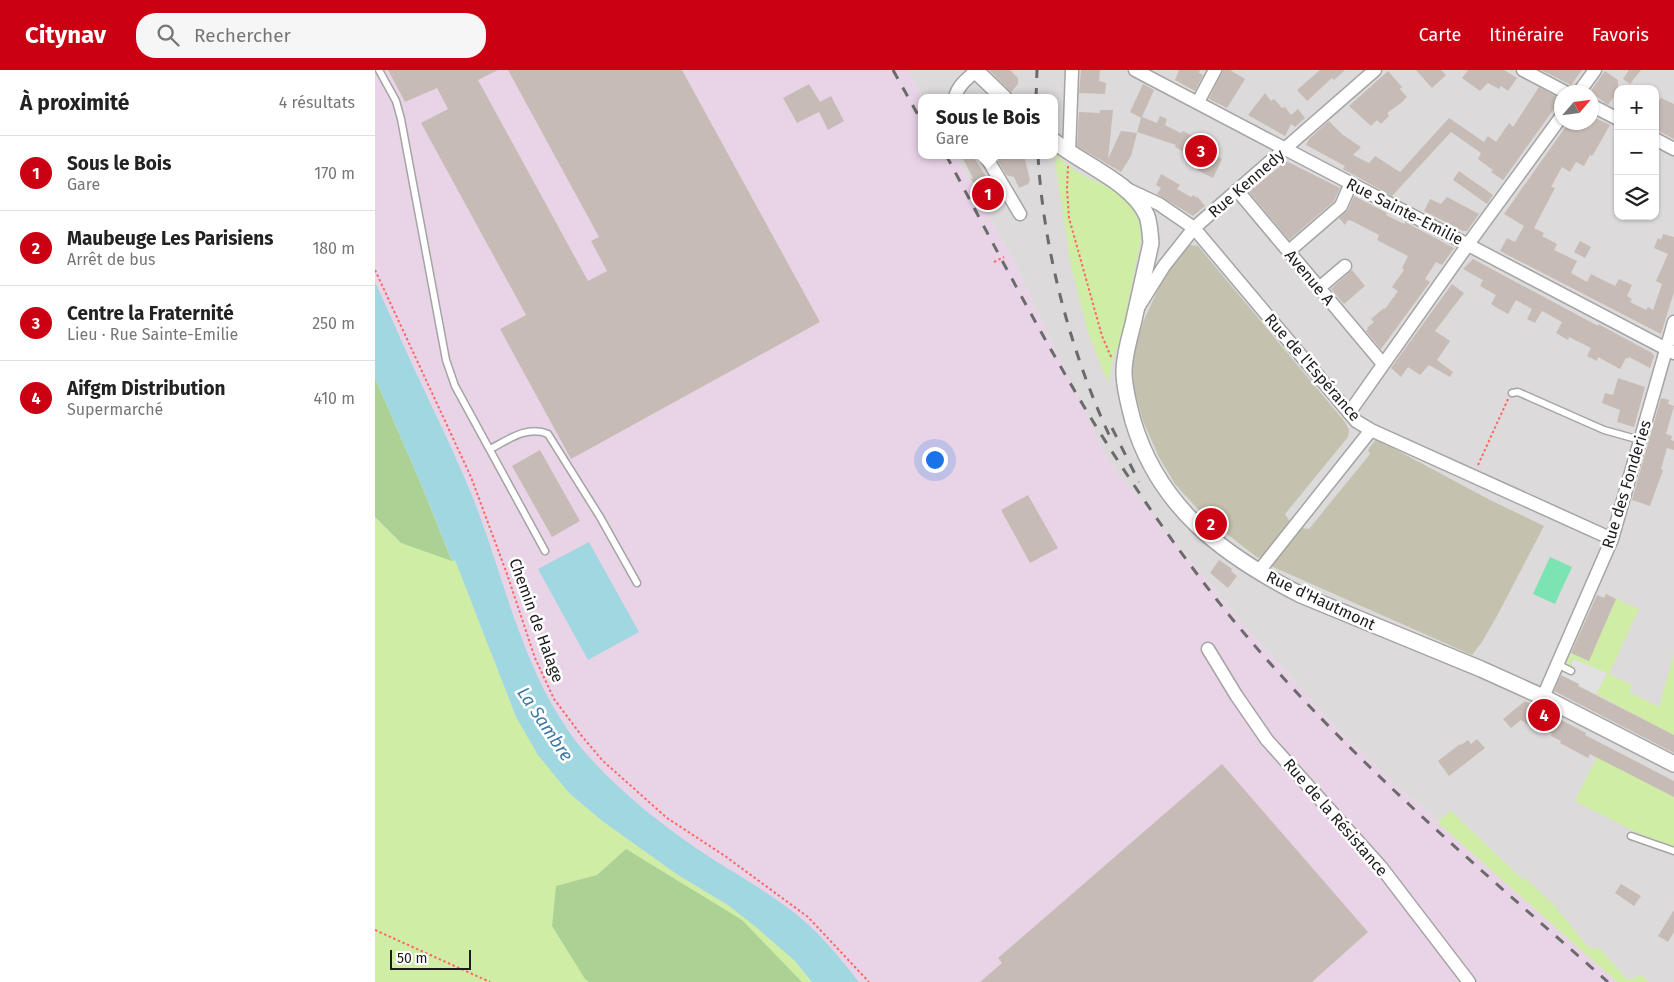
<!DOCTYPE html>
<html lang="fr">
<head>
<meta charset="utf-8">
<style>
	:root { --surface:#fff; --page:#f6f6f6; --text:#222; --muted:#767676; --line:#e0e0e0; --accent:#cb0012 }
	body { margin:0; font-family:"Fira Sans",sans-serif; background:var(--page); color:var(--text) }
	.controls { position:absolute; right:15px; top:15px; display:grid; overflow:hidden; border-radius:10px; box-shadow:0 1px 4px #0004 }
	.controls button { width:45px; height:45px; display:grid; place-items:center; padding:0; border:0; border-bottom:1px solid var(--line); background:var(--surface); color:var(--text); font:25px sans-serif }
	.compass { position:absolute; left:1179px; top:15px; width:45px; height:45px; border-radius:50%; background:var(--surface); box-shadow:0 1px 4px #0004; rotate:62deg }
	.scale { position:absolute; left:15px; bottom:12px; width:81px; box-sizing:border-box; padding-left:5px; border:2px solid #1d1d1d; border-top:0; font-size:14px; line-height:18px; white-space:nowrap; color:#1d1d1d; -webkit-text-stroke:4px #fff; paint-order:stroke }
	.you { position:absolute; left:559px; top:389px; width:18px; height:18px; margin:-12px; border:4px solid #fff; border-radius:50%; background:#1a73e8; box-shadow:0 0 0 8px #1a73e833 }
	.badge { display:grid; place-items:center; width:32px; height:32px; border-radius:50%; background:var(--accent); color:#fff; font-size:16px; font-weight:700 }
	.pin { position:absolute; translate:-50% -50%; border:2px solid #fff; box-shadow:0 1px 5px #0006 }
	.popup { position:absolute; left:543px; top:24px; width:140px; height:65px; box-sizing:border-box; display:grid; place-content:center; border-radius:10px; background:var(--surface); filter:drop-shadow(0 1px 4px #0005); font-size:16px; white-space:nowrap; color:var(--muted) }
	.popup b { font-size:19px; color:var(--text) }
	.popup::after { content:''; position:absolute; left:50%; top:100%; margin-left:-10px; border:10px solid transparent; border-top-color:var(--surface) }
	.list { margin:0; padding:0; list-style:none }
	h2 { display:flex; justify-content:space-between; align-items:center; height:65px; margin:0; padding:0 20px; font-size:21px }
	h2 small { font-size:16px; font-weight:400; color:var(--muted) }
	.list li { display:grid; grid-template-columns:32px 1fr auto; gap:15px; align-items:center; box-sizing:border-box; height:75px; padding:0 20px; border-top:1px solid var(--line) }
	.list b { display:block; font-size:19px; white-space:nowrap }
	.list p { margin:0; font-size:16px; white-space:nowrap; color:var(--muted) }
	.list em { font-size:16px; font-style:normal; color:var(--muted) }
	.icon { flex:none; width:28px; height:28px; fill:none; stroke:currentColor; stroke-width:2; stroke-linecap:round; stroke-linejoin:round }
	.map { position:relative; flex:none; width:1299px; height:912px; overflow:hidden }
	header { display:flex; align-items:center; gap:30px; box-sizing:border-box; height:70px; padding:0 25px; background:var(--accent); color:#fff }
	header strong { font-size:24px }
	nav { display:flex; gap:28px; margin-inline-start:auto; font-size:18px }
	.search { width:350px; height:45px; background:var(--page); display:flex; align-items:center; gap:12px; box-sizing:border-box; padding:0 18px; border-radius:20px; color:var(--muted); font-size:19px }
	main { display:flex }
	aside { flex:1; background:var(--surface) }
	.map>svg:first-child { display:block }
</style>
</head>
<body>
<header>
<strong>Citynav</strong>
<div class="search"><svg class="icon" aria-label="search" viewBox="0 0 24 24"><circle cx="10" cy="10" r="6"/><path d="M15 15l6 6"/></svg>Rechercher</div>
<nav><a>Carte</a><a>Itinéraire</a><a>Favoris</a></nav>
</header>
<main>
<aside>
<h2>À proximité<small>4 résultats</small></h2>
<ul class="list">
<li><span class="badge">1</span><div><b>Sous le Bois</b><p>Gare</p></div><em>170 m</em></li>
<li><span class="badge">2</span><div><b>Maubeuge Les Parisiens</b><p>Arrêt de bus</p></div><em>180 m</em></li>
<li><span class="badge">3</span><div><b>Centre la Fraternité</b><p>Lieu · Rue Sainte-Emilie</p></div><em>250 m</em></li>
<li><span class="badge">4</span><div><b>Aifgm Distribution</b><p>Supermarché</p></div><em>410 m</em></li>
</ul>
</aside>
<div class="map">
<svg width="1299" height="912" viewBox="0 0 1299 912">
	<rect width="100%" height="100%" fill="#efeae3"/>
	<path fill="#dcdada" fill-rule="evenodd" d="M533,0H1299V912H1242L1022,716L961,658L860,545L733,391L638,190L580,85H679V28H548ZM1243,19H1280V146H1243ZM1186,22H1216V52H1186Z"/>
	<path fill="#e9d4e7" d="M0,0H533L548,28H547V85H580L638,190L733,391L860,545L961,658L1022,716L1242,912H437L420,891L226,750L0,308Z"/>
	<path fill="#c4c2ae" d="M813,175L823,176L970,352L974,360L973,367L910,444L915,452L887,486L883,488L830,447L800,414L784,387L768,351L759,319L757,289L768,252L782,222L793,201Z
		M1001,369L1115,430L1169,456L1123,544L1107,572L1097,585L896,496L927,458L934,459L995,384L993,380Z"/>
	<path fill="#cfeda5" d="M679,84C687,90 695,98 704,103C741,124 756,116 767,164L746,269L738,288L733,313L713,262L695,190Z
		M0,447L26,473L80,489L141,647L194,723L226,750L303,805L353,835L381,857L420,891L437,912H0Z
		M1241,529L1264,539L1234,604L1257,615L1254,622L1284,637L1299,584V665L1221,624L1232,604L1198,589L1195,597L1191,594L1196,583L1214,591L1219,579L1201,571L1203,566L1222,574L1226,562L1209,554L1210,550L1228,558L1233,546L1216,538L1218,533L1236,541Z
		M1222,687L1299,727V779L1257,760L1200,731Z
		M1076,741L1147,809L1150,808L1178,834L1214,878L1225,879L1253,910L1267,905L1274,912H1242L1062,752Z"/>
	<path fill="#acd194" d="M0,308L47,416L77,491L26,473L0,447Z
		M251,779L367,850L427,912H214L210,909L177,856L181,816L222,805Z"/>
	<path fill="#7be4b2" d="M1175,487L1197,497L1180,534L1158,524Z"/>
	<path fill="#e1e1e1" d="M1198,589L1232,603L1221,624L1186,605L1188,601L1195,603Z"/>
	<path fill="#a0d7e0" d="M0,212C13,240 25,268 38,296C60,344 84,391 103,441C134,525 153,619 215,688C243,719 277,747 311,771C347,797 387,817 421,844C445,863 465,888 484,912H437L420,891L381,857L353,835L303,805L226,750L194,723L163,685L141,647L80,490L77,491L47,416L0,308Z
		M214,472L264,562L213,590L163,499Z"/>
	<path fill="#c7bbb6" d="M13,0H123L103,10L213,211L232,201L216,171L224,167L133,0H307L445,252L196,389L125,259L151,245L46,53L73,39L62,18L30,32Z
		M614,0H635L643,8V14L636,22Z
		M706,0H725L724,11L731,13L730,24L704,23Z
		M804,0H825L824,3L828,5L820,21L800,10Z
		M848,0H855L870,9L852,38L834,29Z
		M945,0H970L959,10L957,8L932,31L922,20Z
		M1041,0H1066L1071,5L1057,18Z
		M1093,0H1129L1142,8L1133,21L1126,16L1124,19L1113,13L1105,21L1087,8Z
		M1166,0H1207L1196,15Z
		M1254,0H1266L1255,14L1248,9Z
		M1013,1L1027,17L1025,19L1032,27L1026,33L1012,43L1014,46L1006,54L1002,50L996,56L974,36Z
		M1230,1L1243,10V21L1233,35L1215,22Z
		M434,14L445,32L456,26L469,51L453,60L444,42L422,53L408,28Z
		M768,14L779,20L767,47L782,53L785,46L792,49L790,55L806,63L808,61L844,80L842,86L847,89L838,108L822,100L827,91L800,77L801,75L762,62L766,48L755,42Z
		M1164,17L1186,29L1128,110L1116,102L1118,100L1103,89L1106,83L1076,62L1017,126L968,99L970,96L931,75L934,69L954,51L968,65L986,77L978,85L994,93L1000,86L1025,102L1074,48L1109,72L1113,66L1121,72L1134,53L1138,57Z
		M890,23L896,31L899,29L907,38L910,37L916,45L923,39L930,48L920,57L916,54L910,66L873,45Z
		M1286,28L1299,34V69L1280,59V36Z
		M725,40H738L733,89L746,61L762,63L756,86L746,102L702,76L704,42L725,43Z
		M1216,46L1235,55L1219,83L1217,86L1215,85L1209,96L1201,92L1195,102L1187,97L1176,117L1180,118L1159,158L1169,163L1167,166L1182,174L1179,180L1202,191L1196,203L1212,212L1216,204L1240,216L1244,209L1257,215L1252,226L1257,229L1255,232L1271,240L1273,237L1278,240L1287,214L1281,211L1293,184L1279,178L1283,168L1286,170L1288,164L1299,167V222L1286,264L1125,181L1132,168L1140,172L1149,156L1129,144L1194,52H1216Z
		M586,85H597L622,124L620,128L609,134L596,109L598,108Z
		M620,85H649L655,110L653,114L644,118L639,107L631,105Z
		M911,91L965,118L959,131L914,170L874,122Z
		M1084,101L1118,125L1112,134L1078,110Z
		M786,104L805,115L802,119L816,127L819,125L821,128L822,126L830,136L818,146L782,124L786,118L781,115Z
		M979,126L1012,143L1011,145L1029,154L1030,152L1079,178L1067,195L1061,192L1050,209L1055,212L1006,279L991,261L993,259L992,258L999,252L996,249L1009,238L1010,239L1023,221L1017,217L1029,200L1027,198L1033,186L1002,170L1004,165L977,151L973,150L970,155L964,148L973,140Z
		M1072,127L1104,144L1092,161H1088L1049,141L1055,129L1066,134Z
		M1205,171L1216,177L1210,188L1199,182Z
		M1098,189L1223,256V254L1277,283L1279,286L1275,298L1254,287L1253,289L1251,288L1245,299L1223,287L1222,291L1212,286L1216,278L1194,267L1193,270L1181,263L1187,252L1167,241L1160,253L1152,249L1157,239L1141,230L1133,244L1124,239L1116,234L1121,225L1105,216L1108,210L1088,199Z
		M977,200L990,216L969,234L956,219Z
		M1077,214L1089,223L1060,261L1075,271L1062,290L1078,302L1075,307L1054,295L1045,305L1033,297L1026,307L1016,298Z
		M1243,308L1270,317L1259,357L1242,352L1245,340L1227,333L1230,323L1238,325Z
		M1286,328L1294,330L1293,334L1299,336L1291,364L1297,366L1296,370L1299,371V380L1292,378L1286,399L1288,400L1275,436L1257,430Z
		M165,380L205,451L177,467L137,396Z
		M653,425L683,478L655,493L626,440Z
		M844,490L857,499L856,501L862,506L853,518L835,503Z
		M1231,524L1241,529L1214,591L1196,583L1222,525L1229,528Z
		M1186,605L1204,614L1203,616L1299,665V683L1179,621Z
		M1150,631L1211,663L1210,665L1299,711V727L1215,684L1213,688L1185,673L1186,671L1176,666L1177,664L1160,652L1156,657L1146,650L1136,658L1128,649Z
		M1102,669L1110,678L1074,706L1063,691L1085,674L1086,675L1093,670L1096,674Z
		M847,694L993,862L937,912H605L627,893L623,888Z
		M1246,814L1266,826L1259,836L1240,823Z
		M1299,840V862L1293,872L1283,866Z"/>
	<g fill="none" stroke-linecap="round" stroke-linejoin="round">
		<defs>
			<path id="service" d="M4,0L21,31L26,49L71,290L80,316L170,481
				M1137,323L1143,322L1229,360L1265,370
				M115,379C133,370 152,355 173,364L225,447L262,513
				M1182,594L1196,601
				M1256,766L1299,781"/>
			<path id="minor" d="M760,0L1299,283
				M1148,0L1190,22
				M1204,22L1220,0
				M580,28C582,16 593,8 601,1
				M823,32L840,0
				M1216,35L1243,49
				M1280,69L1299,79
				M694,83L697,0
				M610,85L645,144
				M754,120L784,134L819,158L981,351L996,360L1237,469
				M862,120L1008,294
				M914,181L966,136L976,113
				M944,218L970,196
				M764,236L789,196L819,158L1000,0
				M974,343L1099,166L1186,47
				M884,501L996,360
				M833,579L861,625L892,670L1006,797L1094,912
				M1168,627L1237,469L1299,252"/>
			<path id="tertiary" d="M600,0L629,28
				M679,71C707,94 758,113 772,146C775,155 775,164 776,173C770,200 764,227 758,254C754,270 749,286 749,302C749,318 754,335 758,351C784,438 848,485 926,525L1106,599L1168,627L1299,694"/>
		</defs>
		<use href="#service" stroke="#a4a4a4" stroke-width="9"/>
		<use href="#minor" stroke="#a4a4a4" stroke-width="15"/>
		<use href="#tertiary" stroke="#a4a4a4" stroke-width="18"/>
		<path stroke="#ff6664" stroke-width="2" stroke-dasharray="2.5 2.5" stroke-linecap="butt" d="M693,96L692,119L694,148L727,266L737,289
			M619,192L629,187
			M0,200L96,407L132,504L160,588L179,629L206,665L228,691L255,715L292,748L350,786L433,847L494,912
			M1103,395L1133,329
			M0,860L115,912"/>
		<use href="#service" stroke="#fff" stroke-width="6"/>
		<use href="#minor" stroke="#fff" stroke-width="12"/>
		<use href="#tertiary" stroke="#fff" stroke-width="15"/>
		<path stroke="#6b6b6b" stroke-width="3" stroke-dasharray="10 10" stroke-linecap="butt" d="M518,0L547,52
			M661,28L662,0
			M571,85C620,177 668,270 722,358C759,417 799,475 842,530C956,674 1096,791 1233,912
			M663,85C668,179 696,284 736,369
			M737,358L764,412"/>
	</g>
	<g text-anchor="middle" stroke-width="5" stroke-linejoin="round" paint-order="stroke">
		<g font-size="16" fill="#1d1d1d" stroke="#fff">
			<text transform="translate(871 113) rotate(-41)" y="6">Rue Kennedy</text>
			<text transform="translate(1030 141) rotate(27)" y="6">Rue Sainte-Emilie</text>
			<text transform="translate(935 207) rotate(50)" y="6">Avenue A</text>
			<text transform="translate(938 297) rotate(49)" y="6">Rue de l'Espérance</text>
			<text transform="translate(1251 414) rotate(-73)" y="6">Rue des Fonderies</text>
			<text transform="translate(946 530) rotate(25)" y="6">Rue d'Hautmont</text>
			<text transform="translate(162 550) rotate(70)" y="6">Chemin de Halage</text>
			<text transform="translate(961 747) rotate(49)" y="6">Rue de la Résistance</text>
		</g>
		<g font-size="18" font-style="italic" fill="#3f79a3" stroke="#fff">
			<text transform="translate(170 654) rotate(56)" y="6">La Sambre</text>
		</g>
	</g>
</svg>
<div class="controls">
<button>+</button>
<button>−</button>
<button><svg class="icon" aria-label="layers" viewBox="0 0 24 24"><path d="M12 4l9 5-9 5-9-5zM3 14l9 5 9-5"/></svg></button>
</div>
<svg class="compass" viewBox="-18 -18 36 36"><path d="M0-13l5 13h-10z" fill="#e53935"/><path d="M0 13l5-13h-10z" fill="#767676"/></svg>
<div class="scale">50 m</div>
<div class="you"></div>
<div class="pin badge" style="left:613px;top:124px">1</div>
<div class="popup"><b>Sous le Bois</b>Gare</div>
<div class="pin badge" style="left:836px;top:454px">2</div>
<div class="pin badge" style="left:826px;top:81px">3</div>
<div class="pin badge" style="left:1169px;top:645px">4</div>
</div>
</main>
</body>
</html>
